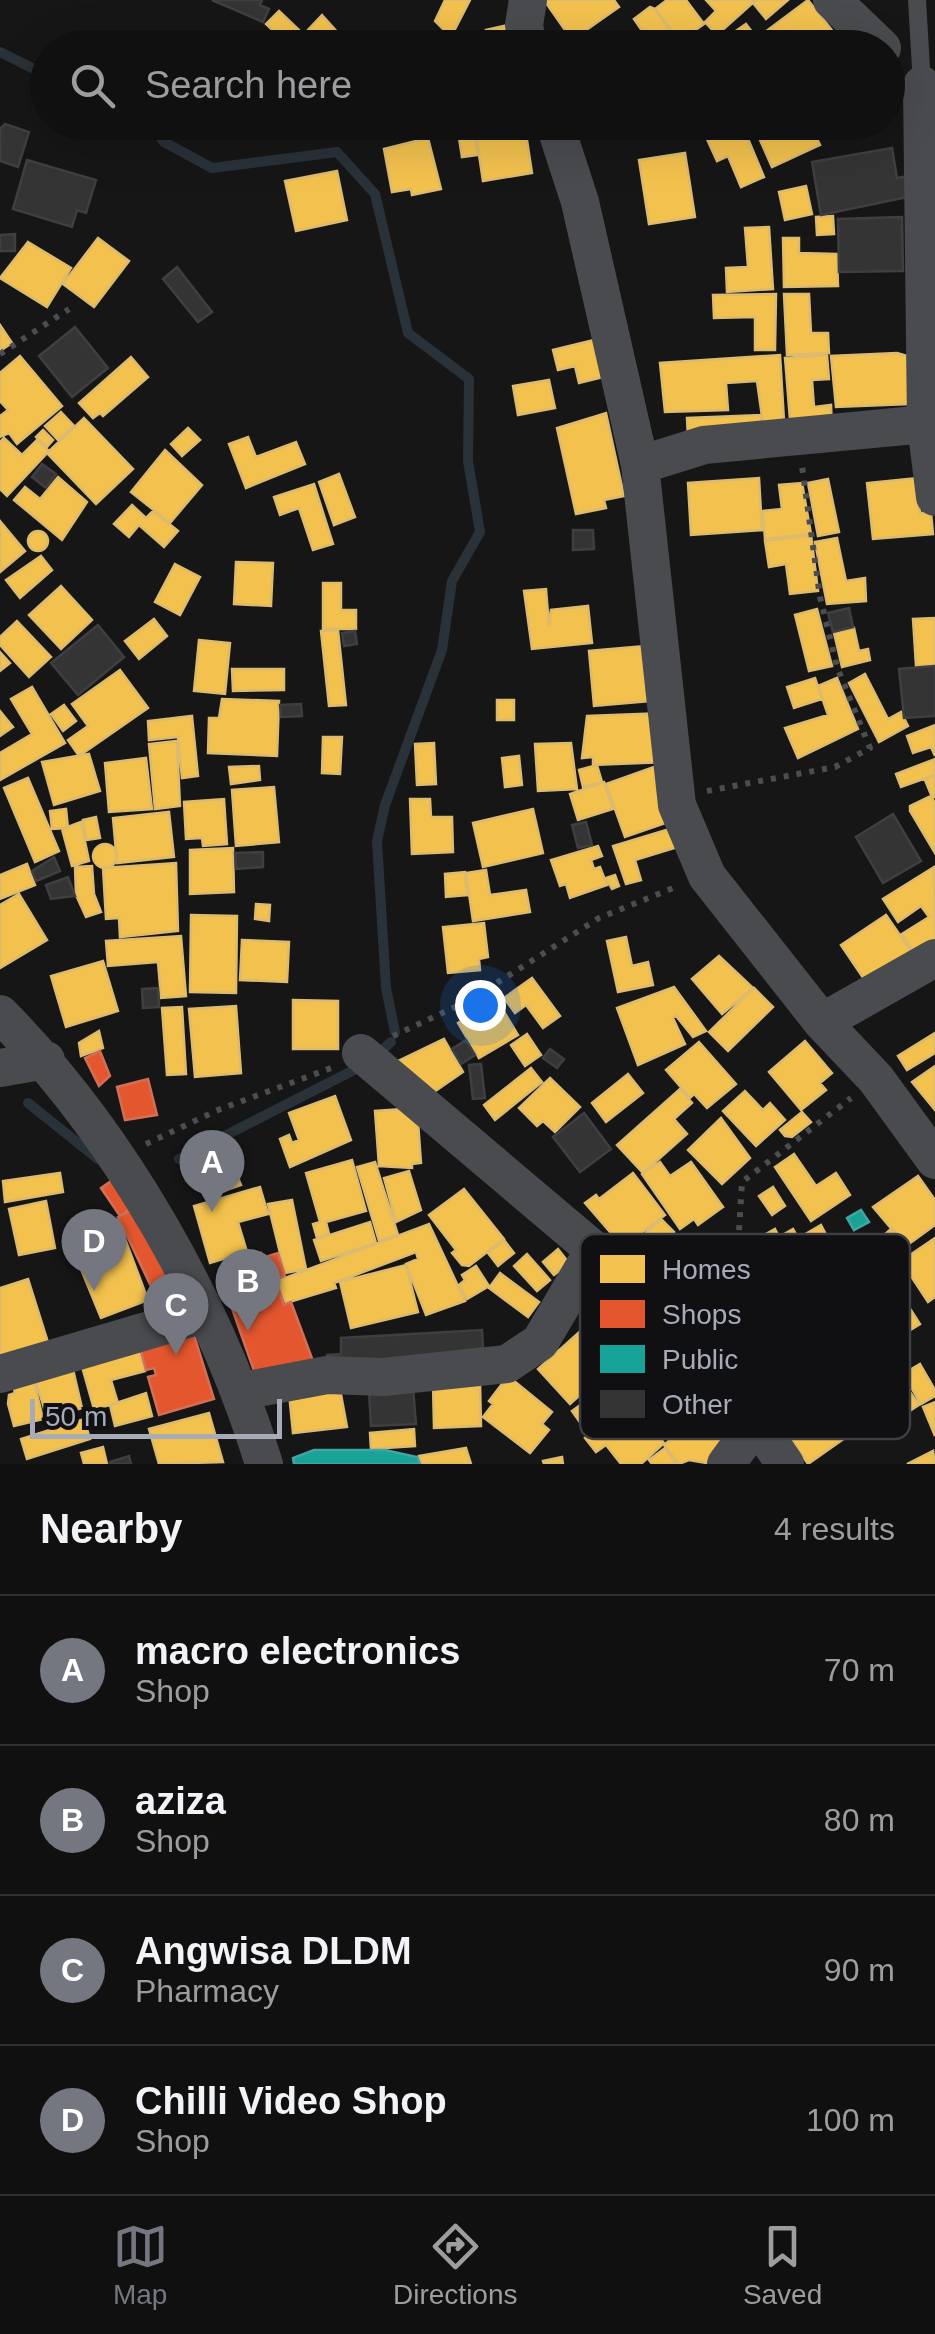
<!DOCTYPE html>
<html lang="en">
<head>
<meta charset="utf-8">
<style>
	:root { --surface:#101010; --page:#1e1e1e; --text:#f1f3f6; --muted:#9c9d9f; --line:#303030; --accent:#74777f }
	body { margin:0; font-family:Arial,sans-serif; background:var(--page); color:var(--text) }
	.scale { position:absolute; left:30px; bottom:25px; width:252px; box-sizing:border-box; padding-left:10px; border:5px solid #a7abb8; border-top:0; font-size:28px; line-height:35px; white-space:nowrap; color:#a7abb8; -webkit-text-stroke:8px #101012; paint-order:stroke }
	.you { position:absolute; left:480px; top:1005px; width:35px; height:35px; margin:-25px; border:8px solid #fff; border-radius:50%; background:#1a73e8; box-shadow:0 0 0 15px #1a73e833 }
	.badge { display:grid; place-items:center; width:65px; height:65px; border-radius:50%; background:var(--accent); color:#fff; font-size:32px; font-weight:700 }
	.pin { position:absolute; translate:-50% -82px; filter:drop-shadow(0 2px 5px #0008) }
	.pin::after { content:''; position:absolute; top:52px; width:35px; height:30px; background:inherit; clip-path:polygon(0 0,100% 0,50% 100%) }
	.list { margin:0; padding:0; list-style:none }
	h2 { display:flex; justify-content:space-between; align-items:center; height:130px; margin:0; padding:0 40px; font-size:42px }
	h2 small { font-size:32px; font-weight:400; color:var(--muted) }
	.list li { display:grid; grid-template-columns:65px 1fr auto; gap:30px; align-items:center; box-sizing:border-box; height:150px; padding:0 40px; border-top:2px solid var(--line) }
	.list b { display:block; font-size:38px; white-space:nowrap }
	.list p { margin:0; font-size:32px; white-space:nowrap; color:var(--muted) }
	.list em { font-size:32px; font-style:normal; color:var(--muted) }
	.icon { flex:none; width:55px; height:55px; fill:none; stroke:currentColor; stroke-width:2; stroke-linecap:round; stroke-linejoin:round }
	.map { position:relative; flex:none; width:935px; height:1464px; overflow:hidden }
	.search { position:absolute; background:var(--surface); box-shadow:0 10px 40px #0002; left:30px; right:30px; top:30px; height:110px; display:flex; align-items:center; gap:25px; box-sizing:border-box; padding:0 35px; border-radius:55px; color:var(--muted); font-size:38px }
	.sheet { height:730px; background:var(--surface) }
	nav { display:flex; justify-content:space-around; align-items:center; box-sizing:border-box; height:140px; border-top:2px solid var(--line); background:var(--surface); font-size:28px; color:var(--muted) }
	nav a { display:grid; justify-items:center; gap:5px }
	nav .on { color:var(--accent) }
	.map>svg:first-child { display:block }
</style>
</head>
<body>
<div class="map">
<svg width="935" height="1464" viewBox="0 0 935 1464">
	<rect width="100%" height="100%" fill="#161616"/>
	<path fill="#f2c14e" stroke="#dcba6e" stroke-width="2.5" d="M445,0H470L451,37L435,21Z
		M544,0H614L619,7L572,40Z
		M667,0H686L704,24L680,41L655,9Z
		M706,0H756L717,35L705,22L716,11Z
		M757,0H788L766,19L753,3Z
		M808,0L839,39L828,48H771L761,35Z
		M650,7L655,9L682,48H654L634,19Z
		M279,11L299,30L286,43L266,24Z
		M322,15L348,44L344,48H291Z
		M746,24L759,41L750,48H711Z
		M508,25L513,48H491L486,30Z
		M389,122H429V123L403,126Z
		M741,122L764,177L741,187L728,156L717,161L706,137Z
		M752,122H785L788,129L809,122L820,145L772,167Z
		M525,127L532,173L483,181L476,135Z
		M475,135L478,155L462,157L459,138Z
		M428,138L441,189L412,195L411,189L392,192L384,149Z
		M685,153L695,217L649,224L639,160Z
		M337,171L347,220L296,231L285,181Z
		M806,186L812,214L785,220L779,192Z
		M833,216L834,234L817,235L816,217Z
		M769,227L773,289L727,292L726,268L748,267L745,228Z
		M98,238L129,261L94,307L63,284Z
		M783,238H799V253L837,254L838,286L784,287Z
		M28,242L71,268L47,307L0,278Z
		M776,294L775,350H755V317L714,318L713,295Z
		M784,294H809L811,333H828L829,353L787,355Z
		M0,325L12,343L0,351Z
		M602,338L611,375L579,383L575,366L558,370L553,350Z
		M897,353L907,356L909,404L836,407L831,356Z
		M780,355L785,437L765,438L757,381L726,383L728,410L665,412L660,363Z
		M827,355L829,379L812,380L814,407L831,405L832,429L791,432L785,358Z
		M20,356L62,406L17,444L9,433L0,437V416L8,410L0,401V373Z
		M131,357L148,377L103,416L100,413L93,418L79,403Z
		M549,380L555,408L518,415L513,386Z
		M61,412L74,426L58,440L45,426Z
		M606,413L624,496L604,500L606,508L576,514L557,428Z
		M761,415L762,436L688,440L687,418Z
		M84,418L133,469L96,504L47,453Z
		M188,428L200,440L182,456L171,444Z
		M43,430L53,440L47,447L36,437Z
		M248,437L256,457L296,442L305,464L246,488L229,444Z
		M4,438L22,455L37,440L49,451L7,496L0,489V442Z
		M165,450L202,485L170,523L131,492Z
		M339,474L355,517L334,525L319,482Z
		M58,477L87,502L62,540L14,500L25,487L40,499Z
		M759,478L762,530L691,535L688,483Z
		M917,478L920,513L931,512L933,534L873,539L867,483Z
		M828,479L839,532L818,536L808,483Z
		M802,483L811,534L765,539L763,511L782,509L779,485Z
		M314,484L333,544L313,550L299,508L280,515L274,497Z
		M132,505L146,518L153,511L178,531L164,547L139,525L129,537L114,524Z
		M0,521L25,551L0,572Z
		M28 541a10 10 0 1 1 20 0a10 10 0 1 1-20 0Z
		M811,535L818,591L790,594L786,564L769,567L765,541Z
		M837,538L846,581L865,578L866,601L827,604L815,542Z
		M41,556L52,570L20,598L6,580Z
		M236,562L273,563L271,606L234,604Z
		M175,564L200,577L180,615L155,602Z
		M323,583H341V610H356V629H323Z
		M61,586L92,620L61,649L29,615Z
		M546,589L549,626L551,610L588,606L592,643L532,649L524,591Z
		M817,609L832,666L809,671L795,615Z
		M935,618V665L916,666L913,619Z
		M154,619L167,636L139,659L125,641Z
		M17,621L51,657L29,677L0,645V637Z
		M854,628L859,651L868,649L870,660L842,667L834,633Z
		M338,630L346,705L329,706L321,631Z
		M199,640L230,643L225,694L194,691Z
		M656,645L661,700L594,706L589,651Z
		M0,652L10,663L0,671Z
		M232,669H284V690L233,691Z
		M120,670L148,708L79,756L68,740L88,726L72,704Z
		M865,674L888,719L901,712L908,726L879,742L849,683Z
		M815,678L822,699L794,708L787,687Z
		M837,678L858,729L798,758L785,728L828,715L818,686Z
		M32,687L65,743L0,780V753L32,734L11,699Z
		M222,699L279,701L277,756L208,753L209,718H219Z
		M497,700H514V720H497Z
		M64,705L76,721L63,731L51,714Z
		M0,711L13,727L0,736Z
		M664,713L666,762L593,765V757L582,758L587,716Z
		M192,716L198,776L182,778L178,737L149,740L148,721Z
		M935,725V756L931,747L913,753L907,736Z
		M323,737H342L340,774L322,773Z
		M177,741L180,806L155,809L149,744Z
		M434,743L436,784L417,785L415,744Z
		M571,743L577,789L538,791L535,744Z
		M89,754L100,791L54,805L42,762Z
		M519,756L522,785L505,787L502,758Z
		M146,758L152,809L109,812L105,763Z
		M935,759V775L901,787L896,774Z
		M662,764L680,818L625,837L606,784Z
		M597,765L602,782L583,787L579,770Z
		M259,766L260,780L231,784L229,767Z
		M935,776V797H932L925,780Z
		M28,778L59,851L35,862L4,788Z
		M604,782L613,809L578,820L570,794Z
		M274,787L279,842L236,846L232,790Z
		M931,796L935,803V853L910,811V806Z
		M224,799L227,844L203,846L202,838L186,839L184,802Z
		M410,799H430L431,817H452L453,852L412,854Z
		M66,809L68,828L52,829L50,811Z
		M533,809L543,853L483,867L473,823Z
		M169,812L174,857L117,863L113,818Z
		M96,817L100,838L86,840L83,820Z
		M81,822L89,861L72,866L62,829Z
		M673,828L687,844L635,860L641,880L626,884L613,846Z
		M93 856a12 12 0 1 1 24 0a12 12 0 1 1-24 0Z
		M598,846L602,856L591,860L594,869L600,867L607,885L570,898L566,884L560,886L551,860Z
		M233,848L234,892L190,894V850Z
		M176,863L178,931L120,937L119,918L106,919L103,868Z
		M27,864L35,885L0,899V875Z
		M92,866L94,894L101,912L86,917L76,895L75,867Z
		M934,867L935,944L916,956L902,934L929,917L921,906L898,922L883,899Z
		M486,870L490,895L526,890L530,912L473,921L466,873Z
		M465,872L467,895L446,897L445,874Z
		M615,875L619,886L612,889L606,878Z
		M19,894L47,940L0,968V905Z
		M256,904L270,905L269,921L255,919Z
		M191,915L237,916L236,993L190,992Z
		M886,915L915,957L870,988L841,945Z
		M484,923L488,957L479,959L480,970L448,973L443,927Z
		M181,936L186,996L161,998L158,962L108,966L106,941Z
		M626,937L632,966L648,962L653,985L618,992L607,941Z
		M242,940L289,942L287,982L240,980Z
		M719,956L753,988L722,1014L692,979Z
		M103,961L118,1011L66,1027L51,976Z
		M532,978L560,1016L543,1028L526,1005L515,1013L504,998Z
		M674,987L706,1031L693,1037L676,1016L673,1018L685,1044L638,1065L617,1008Z
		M754,988L773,1007L728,1051L709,1032Z
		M293,1000L338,1001V1049H293Z
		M497,1000L518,1035L479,1058L458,1023Z
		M236,1006L241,1073L195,1077L189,1009Z
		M182,1007L186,1074L167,1075L162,1008Z
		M99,1031L103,1048L81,1056L79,1043Z
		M935,1033V1053L907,1070L898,1056Z
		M527,1034L541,1055L525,1066L511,1045Z
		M444,1039L463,1072L421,1101L398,1061Z
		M805,1041L832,1073L820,1083L826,1090L801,1110L769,1072Z
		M699,1042L736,1084L707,1108L694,1094L690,1098L666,1070Z
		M935,1066V1110L912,1082Z
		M531,1068L542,1082L495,1120L484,1105Z
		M628,1074L643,1093L606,1122L592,1103Z
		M550,1078L580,1107L555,1132L543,1121L537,1126L519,1108Z
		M680,1089L692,1103L674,1119L687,1134L643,1173L617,1145Z
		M745,1091L763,1110L770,1103L785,1120L756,1146L723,1111Z
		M335,1096L351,1140L290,1167L280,1139L289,1135L292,1143L299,1140L289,1113Z
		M417,1108L421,1163L412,1164V1168L379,1166L375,1111Z
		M802,1112L811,1122L792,1137L785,1136L780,1130Z
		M721,1118L750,1158L722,1184L688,1150Z
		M794,1154L816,1186L836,1173L850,1195L811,1221L775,1167Z
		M352,1160L366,1211L326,1222L329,1234L317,1238L313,1224L320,1222L306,1173Z
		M231,1161L241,1185L218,1193L210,1173Z
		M375,1162L398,1235L379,1241L357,1167Z
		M660,1162L670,1176L691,1162L723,1207L698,1225L694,1219L680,1229L642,1174Z
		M409,1171L421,1210L396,1222L384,1178Z
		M60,1173L63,1192L5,1202L3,1181Z
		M633,1173L665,1215L623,1247L585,1203L596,1195L599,1199Z
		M918,1176L935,1200V1225L906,1246L873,1207Z
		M260,1187L268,1214L238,1222L247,1252L210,1263L194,1206Z
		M773,1187L785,1206L772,1215L759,1196Z
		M464,1189L504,1239L469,1266L462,1265L452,1253L456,1250L429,1215Z
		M292,1200L306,1269L285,1273L268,1204Z
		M46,1201L55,1248L19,1255L9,1209Z
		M661,1219L674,1232L646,1259L633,1245Z
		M118,1220L148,1300L101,1318L69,1240Z
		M370,1222L376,1243L321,1261L314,1240Z
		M429,1224L465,1301L426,1315L406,1264L418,1259L416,1252L334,1283L336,1288L286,1303L277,1281Z
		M821,1225L841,1263L830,1269L822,1255L812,1261L802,1236Z
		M892,1228L907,1249L878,1267L867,1250Z
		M775,1229L779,1237L793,1229L812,1263L820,1258L827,1272L779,1301L746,1245Z
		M935,1238V1297L928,1302L901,1261Z
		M504,1240L514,1253L498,1266L488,1253Z
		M558,1249L569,1263L554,1275L543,1262Z
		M527,1254L550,1280L537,1291L514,1266Z
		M406,1265L418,1312L351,1328L340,1282Z
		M476,1266L489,1286L467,1299L459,1285L465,1280L462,1275Z
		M500,1273L539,1302L528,1317L489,1288Z
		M28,1279L51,1352L0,1367V1288Z
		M907,1304L920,1324L894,1340L882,1320Z
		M585,1327L617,1362L570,1404L538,1369Z
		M661,1346L674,1363L584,1428L572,1411Z
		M138,1347L145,1371L111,1380L118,1403L94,1409L81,1363Z
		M886,1358L919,1405L905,1414L898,1401L868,1419L845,1382Z
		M920,1364L935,1390V1396L921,1404L903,1374Z
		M72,1365L82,1408L47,1418L34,1375Z
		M508,1376L552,1412L542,1424L549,1430L530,1453L483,1417L493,1404L489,1401Z
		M33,1377L43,1419L14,1426L8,1404L9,1395L15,1393L12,1382Z
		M338,1378L347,1427L293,1433L288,1383Z
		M480,1382L481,1426L434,1428L433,1384Z
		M146,1393L152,1416L115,1426L110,1405Z
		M835,1398L849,1417L836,1425L845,1438L808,1464L786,1432Z
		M935,1402V1436L923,1407Z
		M627,1407L651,1439L657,1434L664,1443L641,1464H621L606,1445L596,1452L585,1438Z
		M704,1412L732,1447L712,1464L689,1460L679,1464L664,1445Z
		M209,1413L223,1462L159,1464L149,1429Z
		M84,1419L90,1439L27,1459L21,1439Z
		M414,1429L415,1446L371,1449L370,1433Z
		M103,1447L107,1464H84L81,1453Z
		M466,1448L471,1464H422L419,1456Z
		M665,1448L676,1464H652L649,1460Z
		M933,1451L935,1464H907Z
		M562,1457L563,1464H544L543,1461Z"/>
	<path fill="#e4572e" stroke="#d27057" stroke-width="2.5" d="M100,1051L110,1076L99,1086L85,1058Z
		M148,1079L157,1115L125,1120L117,1087Z
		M114,1179L133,1207L120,1216L101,1188Z
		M132,1210L193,1308L167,1320L118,1217Z
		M261,1253L262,1258L278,1253L285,1276L237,1291L229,1268Z
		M276,1281L284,1305L291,1302L313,1361L259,1385L228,1297Z
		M194,1335L214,1399L159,1415L148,1377L156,1375L154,1368L146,1370L141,1351Z"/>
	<path fill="#17a398" stroke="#42a5a2" stroke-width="2.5" d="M861,1210L869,1222L854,1230L847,1218Z
		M314,1450H385L417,1457L420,1464H294L293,1458Z"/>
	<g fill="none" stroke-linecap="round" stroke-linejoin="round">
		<path stroke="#293139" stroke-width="10" d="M0,52L48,76
			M148,122L164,142L212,168L337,152L375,194L408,333L469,379L468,461L480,532L452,581L442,650L385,805L377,841L386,988L395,1032
			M376,1056L391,1042
			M28,1103L98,1159
			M179,1159L356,1069"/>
	</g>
	<path fill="#343435" stroke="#3f3f42" stroke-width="2.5" d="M212,0H262L260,5L269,9L263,22Z
		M5,124L29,132L18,167L0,161V129Z
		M892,148L897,178L908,176L912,196L821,215L812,162Z
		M27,160L96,180L86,213L77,210L72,227L13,209Z
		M902,217L903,271L839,272L838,219Z
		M15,234V251H0V235Z
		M177,267L212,312L198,322L163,279Z
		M75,327L108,368L72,397L39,356Z
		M42,464L56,474L46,488L32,477Z
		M573,530H593L594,549L573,550Z
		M849,608L853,627L833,632L828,613Z
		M98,625L124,657L78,695L51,663Z
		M355,631L357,644L344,646L342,633Z
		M935,666V716L904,718L899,669Z
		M301,704L302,716L281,717L280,705Z
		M893,814L921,861L883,883L856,837Z
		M586,822L592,845L578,848L572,825Z
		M263,852V867L236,869L235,853Z
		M54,857L60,871L36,881L32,871Z
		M68,877L75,896L51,899L46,885Z
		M158,988L159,1007L143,1008L142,989Z
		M466,1040L475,1055L461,1064L452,1049Z
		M550,1049L564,1059L557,1068L543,1058Z
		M481,1064L485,1098L473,1099L469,1065Z
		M584,1113L611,1149L580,1172L553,1137Z
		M482,1330L483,1348L328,1370L327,1355L341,1354V1338Z
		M413,1388L416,1424L371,1426L369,1390Z
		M129,1456L131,1464H110V1462Z"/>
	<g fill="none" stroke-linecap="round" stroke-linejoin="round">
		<path stroke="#4c4d51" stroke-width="6" stroke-dasharray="5 8" stroke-linecap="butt" d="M0,354L69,309
			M707,791L835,767L870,748L837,667L820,597L802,466
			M393,1036L470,1000L599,918L678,886
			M146,1144L218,1110L334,1067
			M689,1306L739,1231L742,1182L851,1098"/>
		<path stroke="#4a4b4f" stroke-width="18" d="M917,0L922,85"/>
		<path stroke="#4a4b4f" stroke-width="38" d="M832,0L882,48
			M528,48L524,25L528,0
			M922,85L926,424L935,497
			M554,122L580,202L640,465L677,805L707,876L822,1022L876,1079L935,1160
			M640,465L704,445L926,424
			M0,1014C119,1134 215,1303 264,1464
			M822,1022L935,958
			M361,1053L594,1250L679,1341L733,1388L785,1464
			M0,1068L46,1060
			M0,1374L204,1314
			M242,1391L327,1375L383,1377L507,1364L540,1342L594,1250
			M726,1464L757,1422"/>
	</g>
	<rect x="580" y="1234" width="330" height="205" rx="15" fill="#101012" stroke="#3d3e44" stroke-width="2.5"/>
	<rect x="600" y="1255" width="45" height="28" fill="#f2c14e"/>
	<rect x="600" y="1300" width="45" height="28" fill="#e4572e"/>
	<rect x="600" y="1345" width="45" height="28" fill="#17a398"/>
	<rect x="600" y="1390" width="45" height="28" fill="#343435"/>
	<g font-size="28" fill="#a7abb8">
		<text x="662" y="1279">Homes</text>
		<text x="662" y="1324">Shops</text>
		<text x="662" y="1369">Public</text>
		<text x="662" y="1414">Other</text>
	</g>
</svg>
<div class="scale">50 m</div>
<div class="you"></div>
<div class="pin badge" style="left:212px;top:1212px">A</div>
<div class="pin badge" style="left:248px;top:1331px">B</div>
<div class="pin badge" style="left:176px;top:1355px">C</div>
<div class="pin badge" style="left:94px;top:1291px">D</div>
<div class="search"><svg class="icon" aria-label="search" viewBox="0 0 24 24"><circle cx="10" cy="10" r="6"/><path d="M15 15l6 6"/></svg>Search here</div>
</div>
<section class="sheet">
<h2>Nearby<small>4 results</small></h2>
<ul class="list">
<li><span class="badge">A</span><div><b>macro electronics</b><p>Shop</p></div><em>70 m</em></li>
<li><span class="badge">B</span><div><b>aziza</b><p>Shop</p></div><em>80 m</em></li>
<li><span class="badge">C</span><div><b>Angwisa DLDM</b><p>Pharmacy</p></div><em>90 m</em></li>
<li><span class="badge">D</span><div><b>Chilli Video Shop</b><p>Shop</p></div><em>100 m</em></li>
</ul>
</section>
<nav>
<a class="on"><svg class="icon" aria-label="map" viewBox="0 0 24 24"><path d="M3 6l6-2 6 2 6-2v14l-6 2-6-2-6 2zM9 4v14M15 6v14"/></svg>Map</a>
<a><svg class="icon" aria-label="directions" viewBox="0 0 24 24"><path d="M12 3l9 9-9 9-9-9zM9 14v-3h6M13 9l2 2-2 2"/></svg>Directions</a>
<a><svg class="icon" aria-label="saved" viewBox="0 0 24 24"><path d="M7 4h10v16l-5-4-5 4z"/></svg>Saved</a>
</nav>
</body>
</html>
